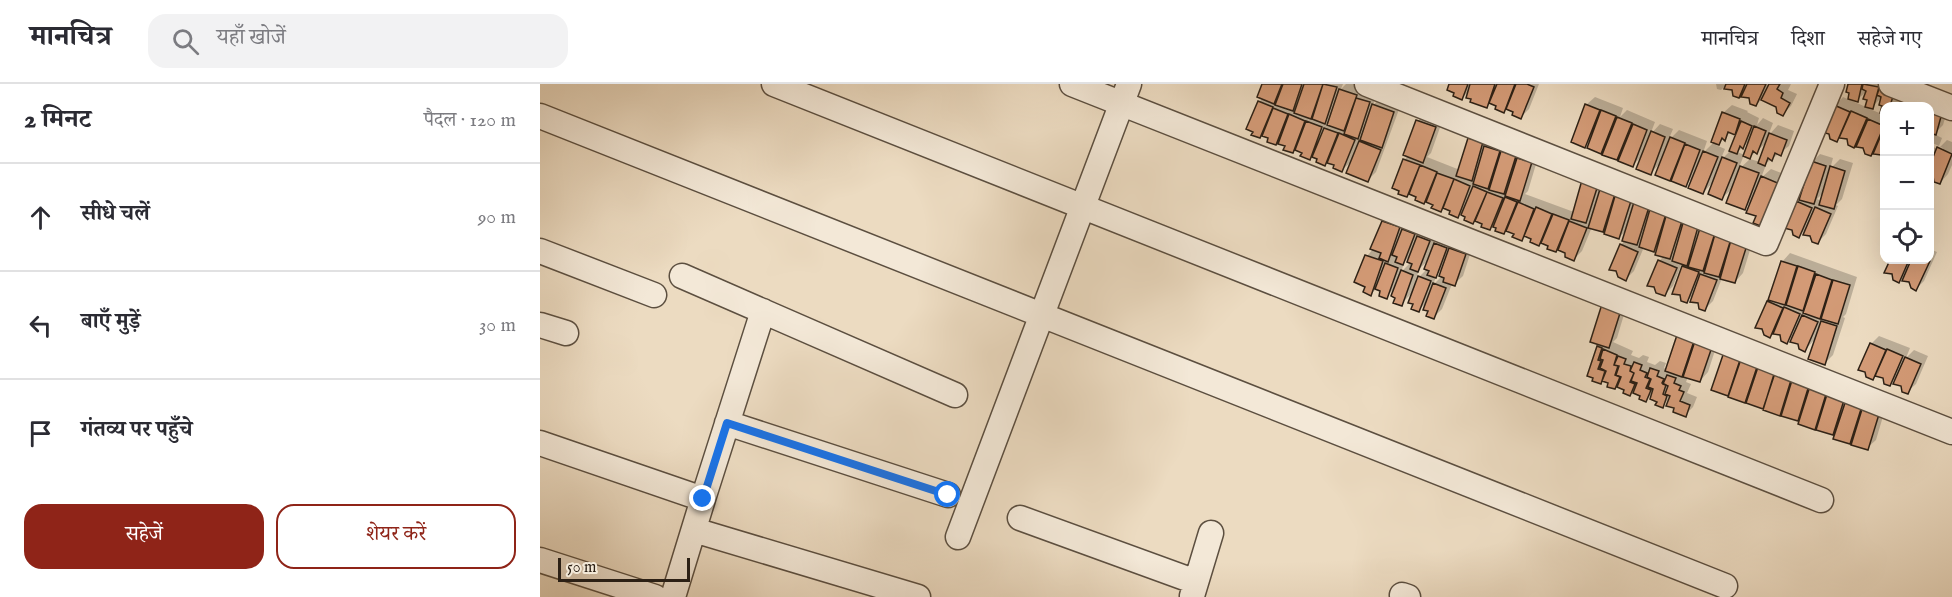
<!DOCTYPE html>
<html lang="hi">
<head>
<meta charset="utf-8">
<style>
	:root { --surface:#fff; --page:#f2f2f3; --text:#2b2b33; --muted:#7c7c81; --line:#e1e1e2; --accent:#8f2418 }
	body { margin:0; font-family:"IM FELL English","Noto Serif Devanagari",serif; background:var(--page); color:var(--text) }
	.controls { position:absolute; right:18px; top:18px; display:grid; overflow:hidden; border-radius:12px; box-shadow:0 6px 24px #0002 }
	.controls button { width:54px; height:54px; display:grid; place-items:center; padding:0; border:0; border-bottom:2px solid var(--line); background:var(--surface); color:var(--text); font:30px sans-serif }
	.scale { position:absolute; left:18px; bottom:15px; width:132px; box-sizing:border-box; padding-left:6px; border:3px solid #2c2015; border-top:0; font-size:16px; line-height:21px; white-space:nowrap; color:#2c2015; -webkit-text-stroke:4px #f3e8d7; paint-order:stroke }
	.stop { position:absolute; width:18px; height:18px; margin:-14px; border:4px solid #1a73e8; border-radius:50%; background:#fff }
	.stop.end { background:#1a73e8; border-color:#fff; box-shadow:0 2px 6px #0008 }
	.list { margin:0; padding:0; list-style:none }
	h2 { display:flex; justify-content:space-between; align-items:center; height:78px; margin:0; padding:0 24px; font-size:26px }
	h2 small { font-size:20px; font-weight:400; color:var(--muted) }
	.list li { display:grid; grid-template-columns:39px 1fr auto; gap:18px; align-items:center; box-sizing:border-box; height:108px; padding:0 24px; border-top:2px solid var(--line) }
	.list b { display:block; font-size:22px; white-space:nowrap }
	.list em { font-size:20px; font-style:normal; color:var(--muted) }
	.actions { display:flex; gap:12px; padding:18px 24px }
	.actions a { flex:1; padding:14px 0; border:2px solid var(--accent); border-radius:18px; text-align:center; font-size:21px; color:var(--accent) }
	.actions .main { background:var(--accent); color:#fff }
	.icon { flex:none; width:33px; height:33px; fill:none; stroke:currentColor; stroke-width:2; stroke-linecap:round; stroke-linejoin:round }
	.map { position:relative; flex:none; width:1412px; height:513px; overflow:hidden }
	header { display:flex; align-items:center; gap:36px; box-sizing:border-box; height:84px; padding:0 30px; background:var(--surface); border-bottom:2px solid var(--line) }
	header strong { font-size:28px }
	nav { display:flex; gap:33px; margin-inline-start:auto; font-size:21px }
	.search { width:420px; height:54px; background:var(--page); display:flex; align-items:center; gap:15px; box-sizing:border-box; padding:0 21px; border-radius:18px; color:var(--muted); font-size:22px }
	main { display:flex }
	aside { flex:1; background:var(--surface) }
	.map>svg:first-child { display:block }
</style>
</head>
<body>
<header>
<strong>मानचित्र</strong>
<div class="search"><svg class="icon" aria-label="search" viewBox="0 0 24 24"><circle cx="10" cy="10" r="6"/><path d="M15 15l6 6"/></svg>यहाँ खोजें</div>
<nav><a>मानचित्र</a><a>दिशा</a><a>सहेजे गए</a></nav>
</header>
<main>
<aside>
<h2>2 मिनट<small>पैदल · 120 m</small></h2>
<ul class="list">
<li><svg class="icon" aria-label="ahead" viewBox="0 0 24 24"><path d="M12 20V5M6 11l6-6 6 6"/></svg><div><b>सीधे चलें</b></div><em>90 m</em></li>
<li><svg class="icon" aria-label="left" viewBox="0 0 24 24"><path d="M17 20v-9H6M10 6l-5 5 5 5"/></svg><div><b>बाएँ मुड़ें</b></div><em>30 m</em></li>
<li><svg class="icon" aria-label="arrive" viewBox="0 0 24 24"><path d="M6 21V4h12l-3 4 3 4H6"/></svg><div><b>गंतव्य पर पहुँचे</b></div></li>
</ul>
<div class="actions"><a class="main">सहेजें</a><a>शेयर करें</a></div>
</aside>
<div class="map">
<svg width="1412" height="513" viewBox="0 0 1412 513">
	<rect width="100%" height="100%" fill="#ecdbc1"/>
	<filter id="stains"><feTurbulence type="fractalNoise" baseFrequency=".00333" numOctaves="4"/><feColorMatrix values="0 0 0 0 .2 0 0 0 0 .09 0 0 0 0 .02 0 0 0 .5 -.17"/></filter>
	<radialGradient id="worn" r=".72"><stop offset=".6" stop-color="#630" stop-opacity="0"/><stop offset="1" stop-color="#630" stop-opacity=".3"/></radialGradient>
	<path fill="#0003" fill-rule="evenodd" d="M723,0H803L801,5L806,0H814L837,10L833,21L842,13L861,20L836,88L828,96L814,75L802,86L796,80L788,77L785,80L779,74L772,71L769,74L764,68L755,65L752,68L746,61L729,57L730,54L722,50L720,53L719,18L723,14Z
		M911,0H999L989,25L981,33L975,27L966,24L964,27L958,21L951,18L946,22L930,6L922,14Z
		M1176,0H1251L1248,6L1257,10L1251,22L1243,30L1237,22L1222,15L1216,21L1206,5L1198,12L1193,4L1184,3L1181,6L1177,5Z
		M1309,0H1358L1409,21L1403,41L1394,50L1402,54L1399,62L1390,58L1392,41H1390V22H1358L1359,17L1354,22H1344V29L1342,28V13L1330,25L1344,31V77L1338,63L1330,71L1324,62L1315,61L1308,54L1300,53L1296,56L1295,22L1303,13L1326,23L1329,15L1328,6L1317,16Z
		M1055,13L1083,24L1080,33L1087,26L1115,38L1110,51L1120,40L1133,45L1128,57L1139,46L1167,57L1163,69L1174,58L1183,29L1192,21L1208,27L1207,28L1219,34L1217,41L1223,34L1233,39L1228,52L1238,41L1254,47L1249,62L1225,80L1226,81L1221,94L1231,85L1247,91L1218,132L1213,116L1204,125L1194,103L1182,114L1174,97L1163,109L1155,92L1145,101L1117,90L1122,77L1111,89L1103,71L1093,81L1064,70L1068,61L1061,68L1050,57L1045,62L1046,21ZM1191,48L1197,50L1192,65L1180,77L1185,65L1176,61ZM1210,56L1205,71L1197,68L1203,63ZM1227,58L1220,78L1210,75L1198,86L1204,71L1210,73Z
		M886,28L903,35L891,69L887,73L920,86L930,54L938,46L951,50L947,61L954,54L999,70L988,107L985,110L1034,128L1044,97L1214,153L1203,189L1195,198L1182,194L1173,217L1165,225L1155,209L1147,217L1142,187L1140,186L1147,179H1142L1133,202L1124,211L1119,177L1124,172L1120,160L1113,166L1104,163L1094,187L1086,195L1081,161L1085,156L1087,145L1079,154L1052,143L1042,167L1034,175L1026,168L1018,164L1016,167L1010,161L1002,157L999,160L993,154L985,151L981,155L976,149L967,146L964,149L954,141L950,145L944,139L936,135L933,138L927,132L920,129L918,132L903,123L900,126L894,120L877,115L878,112L870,109L867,112L861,106L854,103L865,75L868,72L865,70L878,37Z
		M1407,56L1412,58V81L1408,90L1400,99L1394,91L1390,90V61L1401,67L1403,64L1400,63Z
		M1280,70L1293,74L1290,85L1300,75L1313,79L1302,115L1296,121L1298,122L1286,150L1277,159L1267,144L1259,152L1257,118L1261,114L1272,78ZM1284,108L1281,117L1277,115Z
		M852,129L867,135L863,146L871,138L882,142L878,154L887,145L897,149L892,163L904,151L914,155L912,163L918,157L933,161L923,192L914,200H912L902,225L894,233L887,218L879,226L874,219L873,208L861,220L855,204L846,213L842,206L837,204L831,210L827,202V172L834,164L843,138ZM872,170L871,178L861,188L865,177ZM890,175L888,184L875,197L880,184ZM903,184V191L893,201L897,190Z
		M1390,165L1397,168L1384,197L1376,205L1367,189L1359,197L1353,189L1346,188L1352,176H1390Z
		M1250,169L1317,193L1306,230L1303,233L1305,234L1293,271L1285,279L1276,254L1265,266L1255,250L1247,258L1241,250L1233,249L1229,252L1224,244L1228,218L1242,178Z
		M1071,212L1088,217L1077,254L1073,258L1093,267L1091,271L1099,274L1103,271L1109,273L1107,278L1115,281L1120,277L1126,279L1124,284L1128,285L1139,249L1148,241L1180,251L1168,288L1160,297L1148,293L1146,298L1151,300L1147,309L1157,313L1153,323L1145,331L1135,327L1136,324L1128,321L1131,313L1122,322L1117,320L1119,317L1111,314L1114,308L1106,316L1101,314L1102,311L1093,307L1090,310L1085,308L1086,305L1077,301L1074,304L1069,302L1070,298L1063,296L1060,298L1054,296L1055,293L1048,291L1055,273L1059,277L1057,285L1061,286L1063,279L1071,278L1055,271L1061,260L1052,257L1063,220ZM1081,285L1082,286L1081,297L1077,295Z
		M1339,252L1370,264L1366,274L1374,266L1388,272L1376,300L1367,308L1358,291L1350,300L1344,292L1336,291L1332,294L1331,260Z
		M1185,268L1347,319L1336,356L1327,364L1295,354L1298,343L1292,350L1260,339V337L1173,305Z"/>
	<path fill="#d49b77" stroke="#2c2015" stroke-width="1.5" d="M722,0H742L734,20L717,13Z
		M743,0H762L753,27L735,21Z
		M764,0H783L771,35L754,29Z
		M783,0L797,3L785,40L772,35Z
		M909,0H928L922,16L913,12L914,9L907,6Z
		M930,0H955L947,24L930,18L931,15L926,14Z
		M957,0H975L964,29L955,25L956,22L949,19Z
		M976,0H987L994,3L981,35L972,31L973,28L966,25Z
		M1186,0H1205L1199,14L1193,12L1192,6L1184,5Z
		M1207,0H1226L1216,22L1210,20L1209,14L1201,13Z
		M1229,0H1240L1237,5L1243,9L1241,14L1250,19L1243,32L1237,29L1236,23L1221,16Z
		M1308,0H1322L1318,18L1308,15L1309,9L1306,8Z
		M1323,0L1339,3L1333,25L1325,23L1327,16L1323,15L1326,7L1322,5Z
		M799,5L817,11L804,47L787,41Z
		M1339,5L1354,9L1350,22H1344V30L1340,29L1342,22L1339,21L1341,13L1337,11Z
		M816,14L830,18L818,55L804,50Z
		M718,17L733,23L720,54L711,51L713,48L706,45Z
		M832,20L854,28L842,64L820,56Z
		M1045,20L1060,26L1045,64L1031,58Z
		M1294,21L1310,28L1297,58L1290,55L1289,50L1282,48Z
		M733,24L748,30L736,61L727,58L728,54L722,52Z
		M1061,26L1076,32L1061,70L1047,64Z
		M1390,26L1402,29L1396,51L1390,49Z
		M1311,27L1327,34L1314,64L1308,61L1307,55L1299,54Z
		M1182,28L1200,35L1195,51L1188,48L1185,57L1182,54L1179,61L1171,58Z
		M749,30L765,37L753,69L743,66L745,62L738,60Z
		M1077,33L1092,39L1077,76L1062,71Z
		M1328,35L1344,42L1331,72L1325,70L1323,64L1316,63Z
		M876,36L896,43L883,79L863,71Z
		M766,37L782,43L770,76L760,72L762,69L755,66Z
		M1201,37L1212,42L1203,65L1200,62L1197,70L1189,67Z
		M1093,40L1107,46L1093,83L1078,77Z
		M1214,42L1226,47L1217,70L1213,67L1210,75L1203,72Z
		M784,44L798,49L785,82L776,78L777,75L772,73Z
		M1344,44V78L1342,77L1341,71L1333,70Z
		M1111,47L1125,53L1111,91L1096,85Z
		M799,49L815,56L802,88L793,84L794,81L787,79Z
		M1229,49L1247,56L1241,72L1235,69L1232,77L1228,74L1225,82L1218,79Z
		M1130,53L1145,59L1130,97L1115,91Z
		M928,54L943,58L932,97L916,92Z
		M819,57L841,66L828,98L806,89Z
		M1145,60L1160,66L1146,103L1131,97Z
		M944,62L960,67L948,105L933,100Z
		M1397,63L1412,70L1400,100L1394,98L1393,92L1390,91V81Z
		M961,67L976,72L964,110L949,106Z
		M1163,67L1178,73L1163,110L1148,104Z
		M1182,73L1197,79L1182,116L1168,110Z
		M977,74L992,78L980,117L965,112Z
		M863,75L880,81L867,113L858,110L859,107L852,104Z
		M1271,77L1286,82L1274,120L1259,116Z
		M880,81L897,88L884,120L875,116L876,113L869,110Z
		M1200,82L1219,89L1205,126L1186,119Z
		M1290,82L1305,87L1294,125L1279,121Z
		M897,89L914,95L901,128L891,124L893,121L886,118Z
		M1221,92L1240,100L1223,143L1213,139L1216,132L1206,129Z
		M914,95L930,102L918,134L909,130L910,127L903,124Z
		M1042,96L1058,101L1046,139L1031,135Z
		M933,102L947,108L933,140L924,136L925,133L921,131Z
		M1060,105L1075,110L1063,148L1048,144Z
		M947,108L963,114L950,146L941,143L942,140L935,137Z
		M1075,112L1091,117L1079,155L1064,150Z
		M965,113L977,118L964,150L955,147L956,144L953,143Z
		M1256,117L1272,124L1259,154L1253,151L1252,146L1244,144Z
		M978,118L994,125L982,157L972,153L974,150L966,147Z
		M1094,118L1109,123L1097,161L1082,157Z
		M996,123L1012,130L999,162L990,158L991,155L984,152Z
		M1275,123L1291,130L1278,160L1272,158L1270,152L1263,151Z
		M1110,125L1126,130L1114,168L1099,163Z
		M1013,130L1029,136L1016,168L1007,165L1008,162L1001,159Z
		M1126,132L1142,137L1130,175L1115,171Z
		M842,137L860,143L848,178L839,174L841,169L830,165Z
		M1029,137L1047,144L1034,177L1025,173V169L1018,166Z
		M1143,139L1158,143L1147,182L1132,177Z
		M1160,144L1175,149L1163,187L1148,183Z
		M862,145L875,150L863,181L855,178L857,173L852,171Z
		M1175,150L1191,155L1179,193L1164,189Z
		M877,152L890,157L878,188L870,185L872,180L867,178Z
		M1191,156L1207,161L1195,199L1180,195Z
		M894,159L907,164L896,194L887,191L889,187L884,185Z
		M1080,160L1098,168L1086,197L1078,193L1076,187L1069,186Z
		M909,164L926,170L915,202L903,198L904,194L899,192Z
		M825,171L843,177L831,212L823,208L825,203L814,198Z
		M1118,176L1137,184L1125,212L1116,209L1114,203L1107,202Z
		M1350,176H1369L1359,199L1353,196L1352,190L1344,189Z
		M1371,176L1390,177L1376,207L1371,204L1369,198L1362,197Z
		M1241,177L1257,182L1245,221L1228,216Z
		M845,179L858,184L847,215L839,212L840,207L835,205Z
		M1142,182L1159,188L1147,219L1141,217L1140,211L1132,210Z
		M1258,182L1275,188L1263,227L1246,221Z
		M861,186L873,191L862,222L853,219L855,214L851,212Z
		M1160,190L1177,196L1165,227L1159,225L1158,219L1150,218Z
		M1276,190L1292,196L1280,235L1263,229Z
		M878,192L891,197L879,228L871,225L873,220L868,219Z
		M1293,196L1310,201L1298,240L1281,235Z
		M893,199L906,204L894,235L886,232L888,227L883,226Z
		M1227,217L1243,224L1230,254L1224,251L1222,245L1215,244Z
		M1062,220L1081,226L1069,264L1050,258Z
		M1244,223L1260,230L1247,260L1241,257L1240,251L1233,250Z
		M1262,231L1278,238L1265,268L1259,265L1258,260L1250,258Z
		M1281,237L1297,242L1285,281L1268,275Z
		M1138,248L1155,254L1142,293L1125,287Z
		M1156,254L1173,260L1160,298L1143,293Z
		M1330,259L1346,266L1333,296L1326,293L1325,288L1318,286Z
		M1057,262L1062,264L1058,276L1061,277L1058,285L1065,287L1061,300L1052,297L1053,294L1047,292Z
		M1063,265L1077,271L1074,281L1078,282L1075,291L1080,293L1075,305L1067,303L1068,299L1062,297L1066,287L1060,284L1063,276L1060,275Z
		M1347,265L1363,272L1350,302L1344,300L1343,294L1335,292Z
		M1184,268L1201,273L1188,312L1171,306Z
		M1078,272L1086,275L1084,280L1091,282L1090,287L1094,289L1090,298L1095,300L1090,312L1083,309L1084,306L1077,303L1081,293L1076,291L1079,282L1074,281Z
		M1365,273L1381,280L1368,310L1362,308L1361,302L1353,300Z
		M1201,275L1218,280L1205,319L1188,313Z
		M1094,278L1102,281L1100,286L1107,289L1105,293L1110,295L1106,304L1111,306L1106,318L1099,315L1100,312L1093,309L1097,299L1091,297L1094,289L1090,287Z
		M1219,280L1236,286L1223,325L1206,319Z
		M1110,284L1119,287L1117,292L1124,295L1122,299L1126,301L1123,310L1127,312L1123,324L1115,321L1117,318L1110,315L1113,305L1108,303L1111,295L1107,293Z
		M1235,287L1252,293L1240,332L1223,326Z
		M1127,291L1136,294L1134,299L1141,302L1139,306L1144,308L1140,317L1150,321L1146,333L1133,328L1134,324L1126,322L1130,312L1125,310L1128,302L1123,300Z
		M1253,293L1270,298L1258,337L1241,332Z
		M1270,302L1287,307L1275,346L1258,340Z
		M1288,307L1305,313L1293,351L1276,346Z
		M1306,316L1322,322L1310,360L1293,355Z
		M1323,322L1340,327L1328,366L1311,361Z"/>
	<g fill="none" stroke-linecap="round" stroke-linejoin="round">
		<defs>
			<path id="minor" d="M234,0L1281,416
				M532,0L1412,348
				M827,0L1226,159L1292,0
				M1351,0L1412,24
				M0,32L1185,502
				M0,167L114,211
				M142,192L415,311
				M0,241L26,249
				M187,339L408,411
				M0,359L163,415L133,513
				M163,415L223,227
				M480,434L656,498
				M154,446L378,513
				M418,453L589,0
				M0,476L115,513
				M862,511L868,513
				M652,512L671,449"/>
		</defs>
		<use href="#minor" stroke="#5c4f40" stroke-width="27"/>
		<use href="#minor" stroke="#f3e8d7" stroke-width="24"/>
	</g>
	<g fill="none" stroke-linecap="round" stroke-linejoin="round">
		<path stroke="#1a73e8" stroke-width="8" d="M163,415L187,339L408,411"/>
	</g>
	<rect width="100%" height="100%" filter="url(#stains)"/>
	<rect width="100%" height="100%" fill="url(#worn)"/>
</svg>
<div class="controls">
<button>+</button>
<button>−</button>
<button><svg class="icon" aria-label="locate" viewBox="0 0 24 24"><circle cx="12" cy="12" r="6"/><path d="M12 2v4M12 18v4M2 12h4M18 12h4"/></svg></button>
</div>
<div class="scale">50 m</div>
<div class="stop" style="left:408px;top:411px"></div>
<div class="stop end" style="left:163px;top:415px"></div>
</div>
</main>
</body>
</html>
